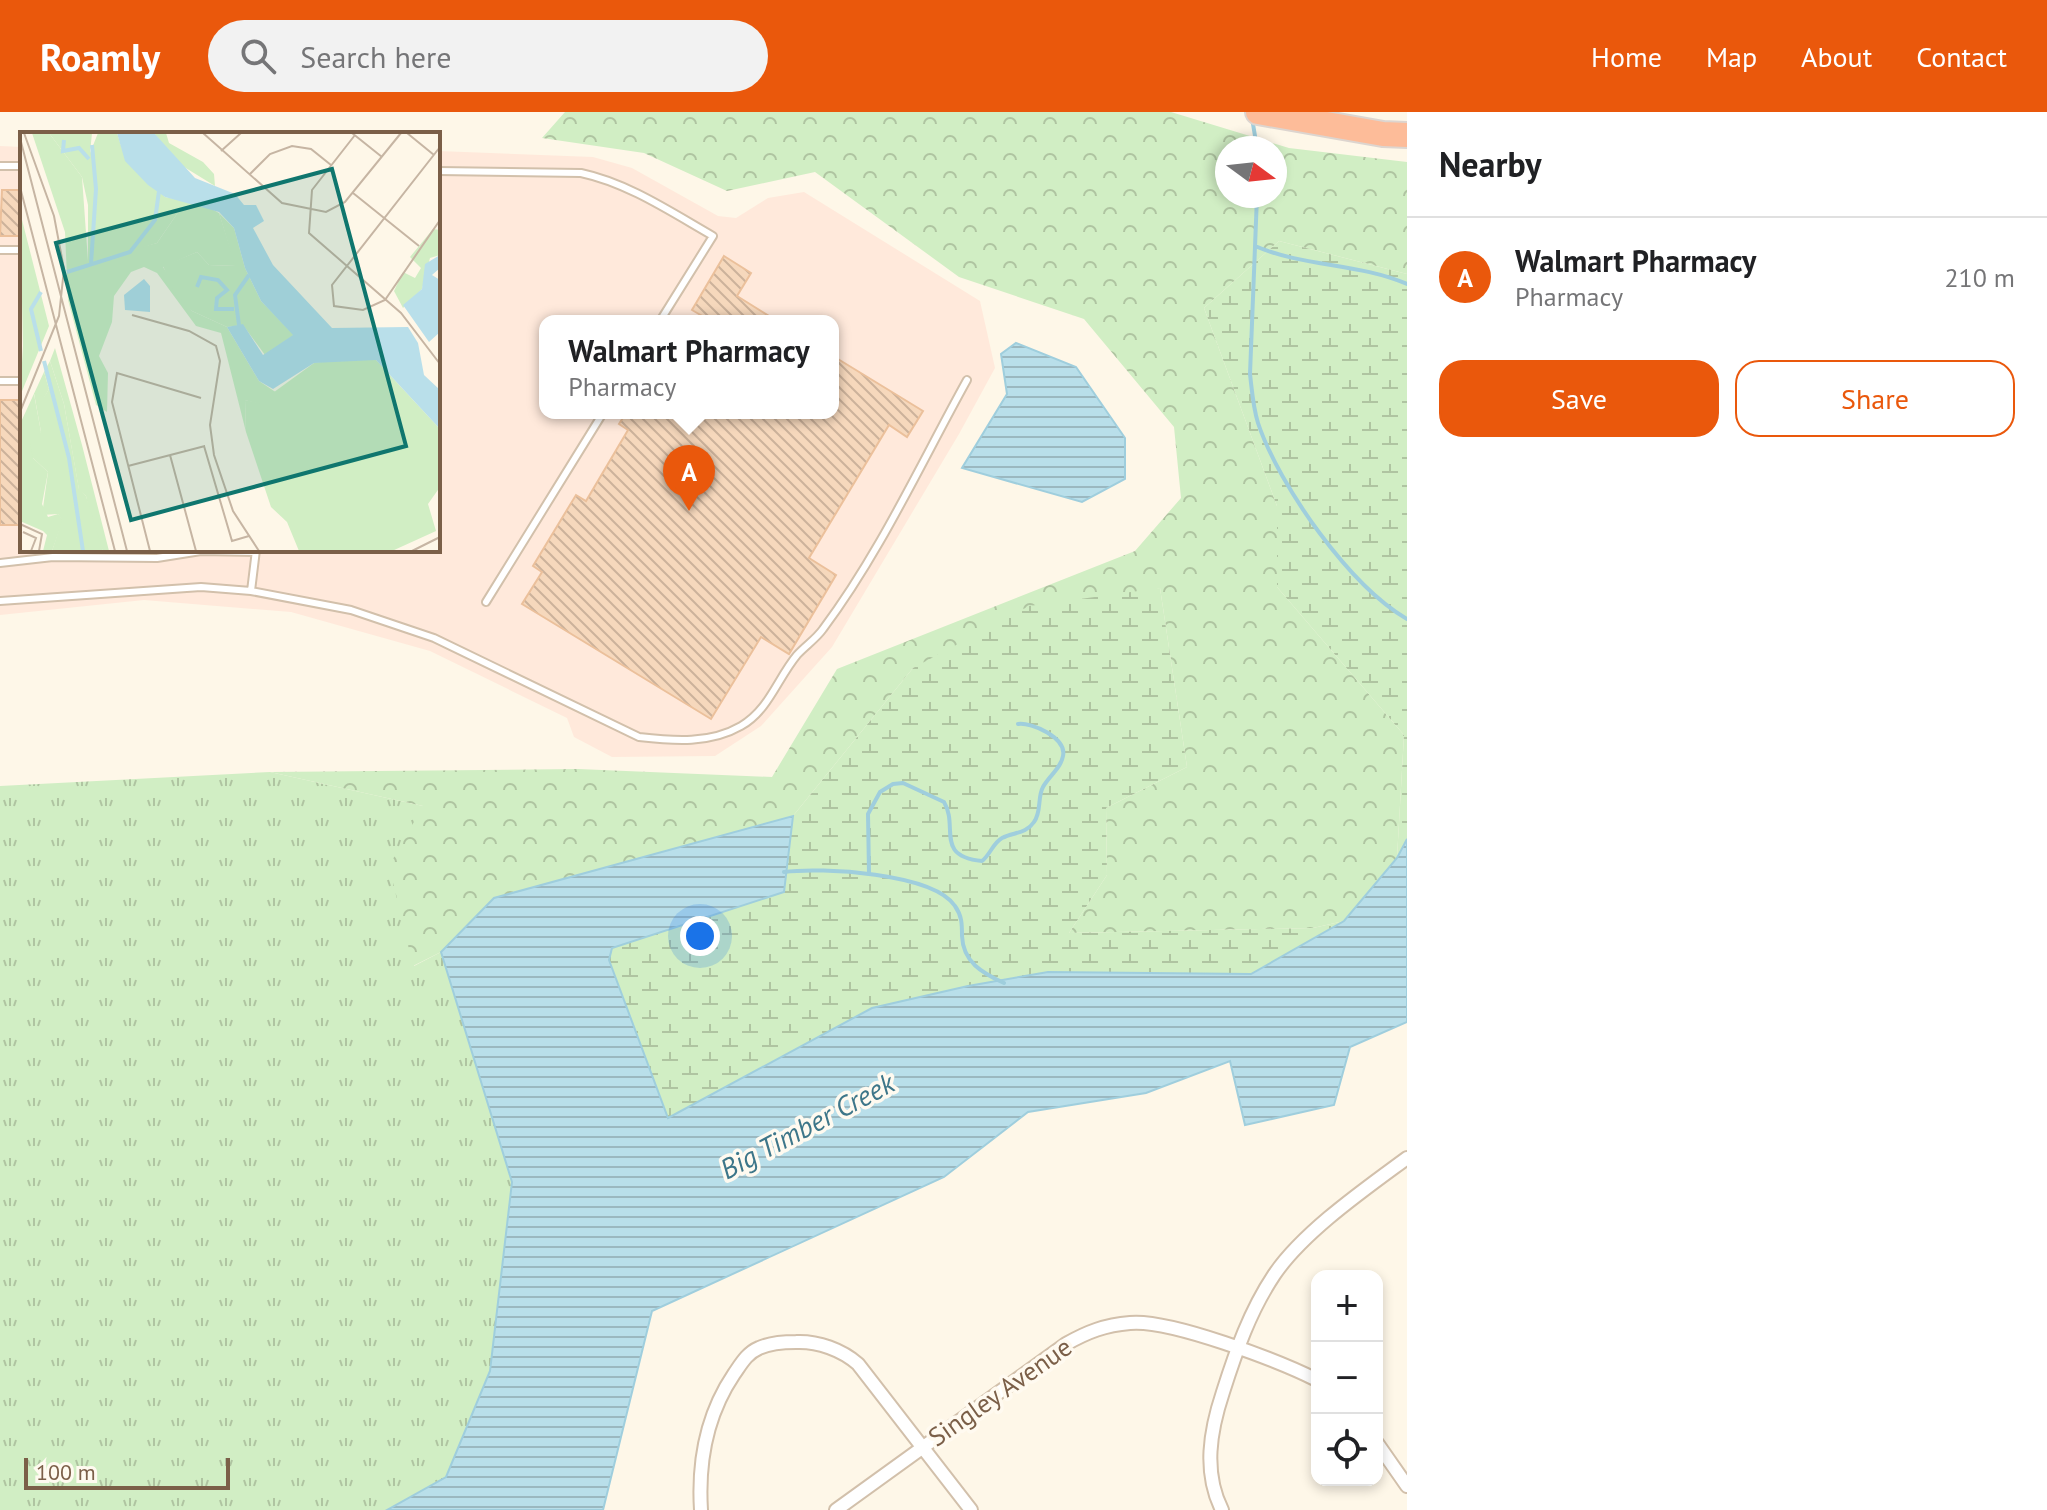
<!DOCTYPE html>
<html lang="en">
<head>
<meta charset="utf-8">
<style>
	:root { --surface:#fff; --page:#f2f2f2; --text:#202124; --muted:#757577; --line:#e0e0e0; --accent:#ea580c }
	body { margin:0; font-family:"PT Sans",sans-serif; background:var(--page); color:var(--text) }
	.controls { position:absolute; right:24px; bottom:24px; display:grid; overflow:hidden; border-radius:16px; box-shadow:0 4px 12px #0003 }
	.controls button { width:72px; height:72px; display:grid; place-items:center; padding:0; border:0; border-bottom:2px solid var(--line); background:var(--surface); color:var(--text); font:40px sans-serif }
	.compass { position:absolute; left:1215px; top:24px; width:72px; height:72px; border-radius:50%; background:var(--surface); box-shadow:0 4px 12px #0003; rotate:105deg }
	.scale { position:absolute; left:24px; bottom:20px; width:206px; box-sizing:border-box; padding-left:8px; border:4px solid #7b5f48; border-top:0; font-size:22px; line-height:28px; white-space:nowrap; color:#7b5f48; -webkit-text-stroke:6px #fffaf0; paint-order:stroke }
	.you { position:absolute; left:700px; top:824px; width:28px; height:28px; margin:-20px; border:6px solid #fff; border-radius:50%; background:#1a73e8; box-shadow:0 0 0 12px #1a73e833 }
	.badge { display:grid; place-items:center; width:52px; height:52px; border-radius:50%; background:var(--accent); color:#fff; font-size:26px; font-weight:700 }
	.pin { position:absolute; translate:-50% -66px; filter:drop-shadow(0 2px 4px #0008) }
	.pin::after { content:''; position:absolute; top:42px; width:28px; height:24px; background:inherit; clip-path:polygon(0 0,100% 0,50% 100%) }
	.popup { position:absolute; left:539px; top:203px; width:300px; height:104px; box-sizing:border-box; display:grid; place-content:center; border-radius:16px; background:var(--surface); filter:drop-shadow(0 2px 6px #0005); font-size:26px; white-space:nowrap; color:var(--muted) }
	.popup b { font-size:30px; color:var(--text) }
	.popup::after { content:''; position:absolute; left:50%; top:100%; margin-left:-16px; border:16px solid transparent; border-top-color:var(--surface) }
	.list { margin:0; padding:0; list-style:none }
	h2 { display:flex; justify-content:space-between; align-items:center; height:104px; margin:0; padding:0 32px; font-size:34px }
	h2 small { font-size:26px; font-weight:400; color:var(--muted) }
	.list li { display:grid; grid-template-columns:52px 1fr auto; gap:24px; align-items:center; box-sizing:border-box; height:120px; padding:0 32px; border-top:2px solid var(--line) }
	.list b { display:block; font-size:30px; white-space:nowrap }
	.list p { margin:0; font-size:26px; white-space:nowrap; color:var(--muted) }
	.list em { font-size:26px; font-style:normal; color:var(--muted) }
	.actions { display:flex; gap:16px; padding:24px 32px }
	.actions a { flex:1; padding:18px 0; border:2px solid var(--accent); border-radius:24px; text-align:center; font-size:28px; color:var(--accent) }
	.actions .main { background:var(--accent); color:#fff }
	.icon { flex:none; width:44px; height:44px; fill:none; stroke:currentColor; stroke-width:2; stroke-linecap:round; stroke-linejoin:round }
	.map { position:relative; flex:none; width:1407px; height:1398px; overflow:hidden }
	header { display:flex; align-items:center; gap:48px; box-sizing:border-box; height:112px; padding:0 40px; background:var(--accent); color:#fff }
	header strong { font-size:38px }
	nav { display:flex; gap:44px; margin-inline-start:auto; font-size:28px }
	.search { width:560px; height:72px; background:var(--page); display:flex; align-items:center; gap:20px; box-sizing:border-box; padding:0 28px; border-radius:44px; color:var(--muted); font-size:30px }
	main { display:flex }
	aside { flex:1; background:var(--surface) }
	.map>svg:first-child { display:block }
</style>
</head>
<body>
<header>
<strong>Roamly</strong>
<div class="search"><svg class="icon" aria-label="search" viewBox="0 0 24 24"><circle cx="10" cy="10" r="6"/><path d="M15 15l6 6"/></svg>Search here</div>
<nav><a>Home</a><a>Map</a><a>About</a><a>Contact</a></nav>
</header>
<main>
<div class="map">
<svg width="1407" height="1398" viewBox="0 0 1407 1398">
	<defs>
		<pattern id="grass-tufts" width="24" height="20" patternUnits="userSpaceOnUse" patternTransform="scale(2)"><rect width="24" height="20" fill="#d1eec4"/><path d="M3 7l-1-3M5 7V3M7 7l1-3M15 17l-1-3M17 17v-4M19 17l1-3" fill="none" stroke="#afc4a1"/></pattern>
		<pattern id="forest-crowns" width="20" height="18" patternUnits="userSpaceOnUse" patternTransform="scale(2)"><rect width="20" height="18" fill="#d1eec4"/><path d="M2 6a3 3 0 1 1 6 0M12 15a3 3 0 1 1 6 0" fill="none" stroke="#afc4a1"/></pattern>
		<pattern id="wetland-marsh" width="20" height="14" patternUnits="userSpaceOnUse" patternTransform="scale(2)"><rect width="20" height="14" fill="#d1eec4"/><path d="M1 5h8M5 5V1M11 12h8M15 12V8" fill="none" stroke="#afc4a1"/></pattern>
		<pattern id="water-rules" width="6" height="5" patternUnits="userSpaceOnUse" patternTransform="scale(2)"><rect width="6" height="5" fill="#b9dfea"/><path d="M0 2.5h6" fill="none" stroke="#9bb8c0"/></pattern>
		<pattern id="building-back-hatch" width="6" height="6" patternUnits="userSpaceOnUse" patternTransform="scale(2)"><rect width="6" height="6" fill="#f6d8bc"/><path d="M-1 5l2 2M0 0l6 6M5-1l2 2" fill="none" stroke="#ccb29b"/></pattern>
	</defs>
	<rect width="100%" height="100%" fill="#fef7e8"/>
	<path fill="#ffe9db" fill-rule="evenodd" d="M0,34L22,35V438H438V39L593,45L632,56L718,104L736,106L768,86L804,80L980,189L995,256L959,322L832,535L761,614L715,644L612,645L574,625L567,606L430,539L291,500L144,488L0,503ZM545,209H833V301H545Z"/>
	<path fill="url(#grass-tufts)" d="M270,660L423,694L414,854L441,840L512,1070L490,1259L446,1365L387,1398H0V674Z"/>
	<path fill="url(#forest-crowns)" fill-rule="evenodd" d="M565,0H1171L1289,36L1407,50V162L1279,129L1204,196L1277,394V475L1404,623L1397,746L1344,809L1313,816L1069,821L1107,763L1106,696L1187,655L1160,476L913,556L793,704L494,786L441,840L413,854L389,754L423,694L270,660L578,657L772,665L837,557L1135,439L1181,386L1174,315L1084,207L959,165L815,60L727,79L644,41L542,26ZM1227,36H1275V84H1227Z"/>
	<path fill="url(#wetland-marsh)" d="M1279,129L1407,162V727L1397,746L1404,623L1277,475V394L1204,196Z
		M1160,476L1187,655L1106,696L1107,763L1069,821L1313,816L1344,809L1251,863L1048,860L968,874L872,896L668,1007L609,847L612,836L784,780L793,704L913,556L1029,494Z"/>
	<path fill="url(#water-rules)" stroke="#9fcedd" stroke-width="2" d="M1016,231L1076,255L1125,326V367L1082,390L962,356L1007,282L1001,242Z
		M793,704L784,780L612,836L609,848L668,1006L872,896L968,874L1048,860L1251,862L1344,809L1397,746L1407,727V910L1350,935L1334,993L1245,1013L1230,949L1146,981L1028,1000L944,1065L652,1199L603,1398H387L446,1365L490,1259L512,1070L441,840L494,786Z"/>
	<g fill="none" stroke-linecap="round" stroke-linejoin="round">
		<path stroke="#9fcedd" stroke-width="4" d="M1252,6L1257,36
			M1257,84L1250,262C1252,279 1253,295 1258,311C1279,374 1350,474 1407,507
			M1255,134C1304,155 1358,151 1407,172
			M784,760C821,755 933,761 955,794C962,804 962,812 962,824C963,850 982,861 1004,871
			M869,761L868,702L880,680L893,672L903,671L944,690C959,715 934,744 982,749C990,743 993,731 1002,726C1014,720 1026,722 1034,710C1042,699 1037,686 1043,675C1049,664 1061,656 1063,644C1067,626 1032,610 1018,612"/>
	</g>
	<path fill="url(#building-back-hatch)" stroke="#ebc09b" stroke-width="2" d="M2,78H22V124H0Z
		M724,144L751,161L737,184L777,209H711L692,198Z
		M833,244L923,299L907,325L889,313L809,446L836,463L789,542L761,525L711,607L522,492L542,460L533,454L576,383L586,389L628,318L619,312L626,301H833Z
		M0,288H22V413H0Z"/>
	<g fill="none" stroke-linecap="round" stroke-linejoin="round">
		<defs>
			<path id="service" d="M0,54H22
				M438,59L581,61C628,71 671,100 713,124L660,209
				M0,138H22
				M0,269H22
				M0,451L53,445L157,446L201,439L256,440
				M251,479L256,438
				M0,489L201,475L251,479L351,498L434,526L639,625C674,629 710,632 741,614C769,598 777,567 797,543C805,534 816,527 823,517C880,441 921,351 967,268
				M486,490L603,301"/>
			<path id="minor" d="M1377,1331L1407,1374
				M701,1398C698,1350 707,1302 734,1262C741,1252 747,1241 759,1236C770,1231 784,1230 796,1230C818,1229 842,1238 858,1252L971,1398
				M836,1398L1066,1232C1087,1220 1105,1213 1130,1211C1170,1207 1279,1249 1317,1268
				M1222,1398C1203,1360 1210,1319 1223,1280C1236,1239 1250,1199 1274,1163C1303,1120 1365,1077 1407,1046"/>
			<path id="motorway" d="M1258,0L1383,22L1407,23"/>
		</defs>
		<use href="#service" stroke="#d2c0ab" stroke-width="10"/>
		<use href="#minor" stroke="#d2c0ab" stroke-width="16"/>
		<use href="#motorway" stroke="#ddd5cf" stroke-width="28"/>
		<use href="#service" stroke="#fff" stroke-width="6"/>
		<use href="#minor" stroke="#fff" stroke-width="12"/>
		<use href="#motorway" stroke="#fdbc99" stroke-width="24"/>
	</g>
	<g text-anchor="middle" stroke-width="7" stroke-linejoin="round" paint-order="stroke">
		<g font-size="26" fill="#7b5f48" stroke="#fffaf0">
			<text transform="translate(1000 1280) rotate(-35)" y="9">Singley Avenue</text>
		</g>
		<g font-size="28" font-style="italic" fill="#3d7689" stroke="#fffaf0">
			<text transform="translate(807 1014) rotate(-28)" y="10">Big Timber Creek</text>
		</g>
	</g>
	<g transform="translate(20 20)">
		<rect width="420" height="420" fill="#fef7e8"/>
		<path d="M333,225L356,228L420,297V355L408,372L416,399L372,419H279L267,390L251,375L226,300L225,268L239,271L294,231Z" fill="#d1eec4"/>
		<path d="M12,1H29L62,45L68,129L137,111L159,79L184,73L199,81L216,134L189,133L177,120L143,135L172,179L207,195L239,249L257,261L239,272L225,268L226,300L201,201L176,194L137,141L124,135L111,140L94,164L92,190L79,224L88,241L87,280L76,273L48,168L45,100ZM134,1H146L149,11L183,30L194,42L195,54L156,30ZM0,80L29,194L0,264L3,214ZM413,97L420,98V123L410,126L402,157L383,176L374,159L383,140L395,146L401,136L390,125ZM35,216L62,313L89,419H83L73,398L66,364L59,358L44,272L30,229ZM24,240L29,257L24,266L14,262L21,300L13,326L28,340L22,372L28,385L38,382L43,388L32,419H23L27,403L23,399L0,389V292Z" fill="#d1eec4"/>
		<path d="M29,1H72L70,21L78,1H97L106,29L145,65L184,73L159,79L137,111L121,116L86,140L68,129V73L62,45ZM199,81L214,96L225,136L241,169L274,203L245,223L223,193L207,195L172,179L154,159L143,134L177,120L189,133L215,134ZM30,229L44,272L59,357L66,364L83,419H32L42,388L38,382L22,383L28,340L13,326L10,311L21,300L14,261L24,265L29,257L24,240Z" fill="#d1eec4"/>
		<path d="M97,1H134L175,46L215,62L224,73H236L244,89L233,96L253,133L312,196L388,195L398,211L404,243L420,258V297L356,228L294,231L253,257L239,249L207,195L223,192L243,223L273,203L241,169L225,136L214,96L199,80L145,65L128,53L105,29ZM420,123V136L412,143L420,148V200L409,210L383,173L402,157L405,132ZM124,147L130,154V180L105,178L104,163Z" fill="#b9dfea"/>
		<path fill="none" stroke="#b9dfea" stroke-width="4" d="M44,8L43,19L59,16L69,27M71,132L76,57L72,13M47,140L110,120L135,88L139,59M177,155L181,145L198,148L207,158L197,166L196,177H214M219,193L215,163L229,143M21,219L11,177L21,160M24,229L49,326L63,419"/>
		<path fill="none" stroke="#c6b5a3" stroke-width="2" d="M183,1L262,71L306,80L325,70L381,1M332,1L362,25M387,1L414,23M335,3L292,58L289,101L381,181L420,232M0,6L107,419M420,15L312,153L314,174L343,178L365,168L420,88M201,19L221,1M229,43L250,22L272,14L291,17L311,33M0,55L95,419M333,61L399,114M112,183L169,199L196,214L200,229L190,293L194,323L213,379L239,419M0,280L39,184L44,137L34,84L4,1M184,314L212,409L229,404M150,323L176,419M108,334L185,314M0,392L22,402L19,419M3,400L16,406L11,419M130,419L92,270L97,241L181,266M392,419L420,405"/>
		<path fill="#0f766e" fill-opacity="0.15" stroke="#0f766e" stroke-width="4" d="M312,37L386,314L111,388L36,111Z"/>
		<rect width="420" height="420" fill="none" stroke="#7b5f48" stroke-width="4"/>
	</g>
</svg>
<div class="controls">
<button>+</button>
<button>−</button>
<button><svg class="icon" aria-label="locate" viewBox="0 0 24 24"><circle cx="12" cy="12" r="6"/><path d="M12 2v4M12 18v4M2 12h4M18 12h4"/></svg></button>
</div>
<svg class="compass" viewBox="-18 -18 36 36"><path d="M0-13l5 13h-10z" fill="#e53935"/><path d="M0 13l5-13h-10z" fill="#757577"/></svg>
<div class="scale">100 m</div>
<div class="you"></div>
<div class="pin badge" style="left:689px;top:399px">A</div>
<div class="popup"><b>Walmart Pharmacy</b>Pharmacy</div>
</div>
<aside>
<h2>Nearby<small></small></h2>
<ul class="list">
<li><span class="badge">A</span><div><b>Walmart Pharmacy</b><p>Pharmacy</p></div><em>210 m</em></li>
</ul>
<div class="actions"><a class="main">Save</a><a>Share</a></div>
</aside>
</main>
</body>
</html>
